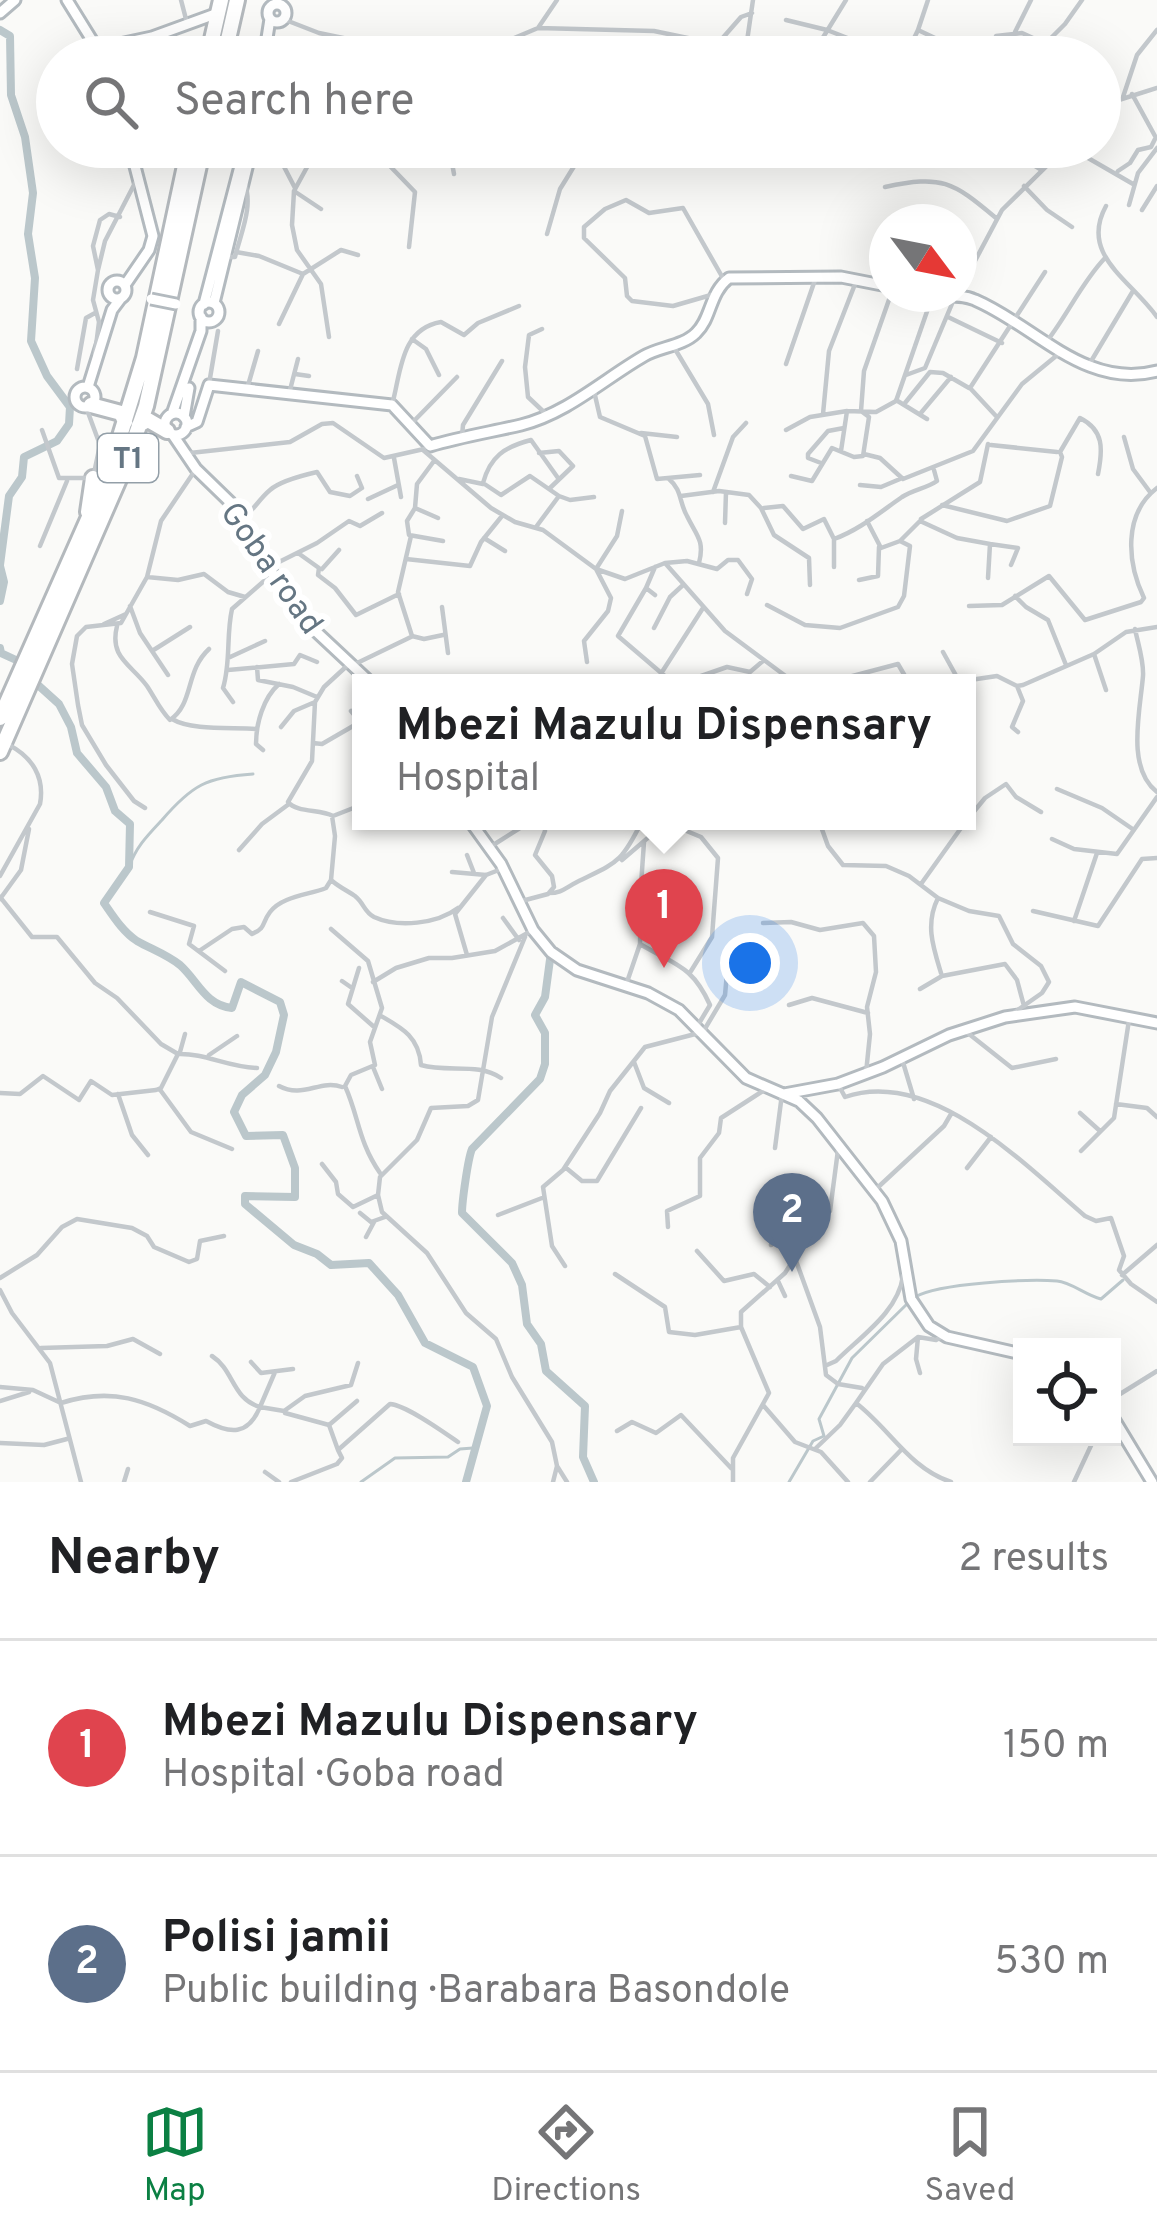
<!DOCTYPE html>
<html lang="en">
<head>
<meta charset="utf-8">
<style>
	:root { --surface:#fff; --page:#f6f6f6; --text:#202124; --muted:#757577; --line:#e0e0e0; --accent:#0b8043 }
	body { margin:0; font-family:Overpass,sans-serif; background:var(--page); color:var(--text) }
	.controls { position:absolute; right:36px; bottom:36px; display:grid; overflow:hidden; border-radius:0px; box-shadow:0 12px 48px #0002 }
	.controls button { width:108px; height:108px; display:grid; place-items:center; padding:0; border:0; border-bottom:3px solid var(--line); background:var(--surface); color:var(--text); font:60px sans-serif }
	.compass { position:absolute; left:869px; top:204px; width:108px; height:108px; border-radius:50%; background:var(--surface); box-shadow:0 12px 48px #0002; rotate:122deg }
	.you { position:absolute; left:750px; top:963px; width:42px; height:42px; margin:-30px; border:9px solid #fff; border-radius:50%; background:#1a73e8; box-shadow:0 0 0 18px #1a73e833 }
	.badge { display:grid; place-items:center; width:78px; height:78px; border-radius:50%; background:var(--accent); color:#fff; font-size:39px; font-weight:700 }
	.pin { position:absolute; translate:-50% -99px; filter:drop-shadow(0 3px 6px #0008) }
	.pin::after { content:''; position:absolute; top:63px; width:42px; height:36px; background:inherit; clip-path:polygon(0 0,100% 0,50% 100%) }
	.popup { position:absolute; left:352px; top:674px; width:624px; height:156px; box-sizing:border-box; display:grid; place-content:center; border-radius:0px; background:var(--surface); filter:drop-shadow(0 3px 9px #0005); font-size:39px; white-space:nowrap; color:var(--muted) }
	.popup b { font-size:45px; color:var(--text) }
	.popup::after { content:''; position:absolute; left:50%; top:100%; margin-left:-24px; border:24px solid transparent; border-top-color:var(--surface) }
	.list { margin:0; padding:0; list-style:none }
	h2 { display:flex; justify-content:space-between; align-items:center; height:156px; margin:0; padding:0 48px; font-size:51px }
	h2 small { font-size:39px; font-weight:400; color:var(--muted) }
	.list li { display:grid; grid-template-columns:78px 1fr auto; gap:36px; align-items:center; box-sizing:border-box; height:216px; padding:0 48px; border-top:3px solid var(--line) }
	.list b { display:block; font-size:45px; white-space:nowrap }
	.list p { margin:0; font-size:39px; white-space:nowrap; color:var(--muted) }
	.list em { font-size:39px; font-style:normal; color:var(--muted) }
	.icon { flex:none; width:66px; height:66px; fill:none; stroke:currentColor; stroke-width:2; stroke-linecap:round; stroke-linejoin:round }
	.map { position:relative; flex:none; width:1157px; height:1482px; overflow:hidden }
	.search { position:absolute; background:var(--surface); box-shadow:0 12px 48px #0002; left:36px; right:36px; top:36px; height:132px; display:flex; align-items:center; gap:30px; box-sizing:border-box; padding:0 42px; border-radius:66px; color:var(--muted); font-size:45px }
	.sheet { height:588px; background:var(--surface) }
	nav { display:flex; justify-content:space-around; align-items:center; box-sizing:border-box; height:168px; border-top:3px solid var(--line); background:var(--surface); font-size:33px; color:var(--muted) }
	nav a { display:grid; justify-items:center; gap:6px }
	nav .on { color:var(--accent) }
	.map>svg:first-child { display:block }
</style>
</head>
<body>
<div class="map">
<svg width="1157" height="1482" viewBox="0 0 1157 1482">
	<rect width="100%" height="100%" fill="#fafaf8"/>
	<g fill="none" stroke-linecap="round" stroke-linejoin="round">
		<path stroke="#bbc7cb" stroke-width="3" d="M150,42L154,47L152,57
			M0,654L1,653
			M129,867C136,847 147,836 162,820C192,785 207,777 253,774
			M915,1297C939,1283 1028,1279 1057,1281C1071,1282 1085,1295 1101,1299L1123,1280
			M361,1482L395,1458L448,1457L460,1449L473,1448
			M789,1482L813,1441L824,1436L819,1419L852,1358L908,1303"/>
		<path stroke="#bbc7cb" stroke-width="8" d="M0,30L10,36L11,95L25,137L33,193L28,234L35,278L31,341L47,376L70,407L69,424L57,441L24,457L22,477L9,496L0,565
			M0,566L4,582L0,601
			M0,648L1,653L16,660
			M38,685L59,704L71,727L77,753L106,787L115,811L130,824L129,867L104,903C113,916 123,932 137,941C151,949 166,954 180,965C198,981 205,1005 232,1008L241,982L280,1002L284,1015L276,1052L265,1075L242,1095L234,1112L246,1136L283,1135L295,1168V1197L245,1196V1204L294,1245L317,1254L331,1265L369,1263L398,1295L425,1343L473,1367L487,1406L466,1482
			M551,952L545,997L535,1015L545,1033V1064L540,1079L472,1149C468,1158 462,1202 462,1213L512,1263L522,1285L527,1324L541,1344L546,1371L585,1406L583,1457L594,1482"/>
		<defs>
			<path id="secondary" d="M67,0L93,42
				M268 13a9 9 0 1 1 18 0a9 9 0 1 1-18 0Z
				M0,13L15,0
				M90,41L96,46L91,53L85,48Z
				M96,49L152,37L218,13
				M264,57L270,19
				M108 290a9 9 0 1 1 18 0a9 9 0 1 1-18 0Z
				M125,285L149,250L153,236L130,147
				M919,294C937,299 958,292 975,300C1036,326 1085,390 1157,371
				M199 312a10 10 0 1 1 20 0a10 10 0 1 1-20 0Z
				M214,303L252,147
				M204,304L245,147
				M75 397a10 10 0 1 1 20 0a10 10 0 1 1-20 0Z
				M88,387L112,310L121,298
				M165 424a11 11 0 1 1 22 0a11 11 0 1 1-22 0Z
				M172,414L201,331V317
				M184,417L189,388
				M186,427L197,422L209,385L392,405L430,446C460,437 491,432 521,425C568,413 604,379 644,356C659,347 683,346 696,333C712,318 709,293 729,278L841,277L887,286
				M173,435L196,469L230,502L268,567L307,623L371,683
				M470,821L501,864L533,930L551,952L577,970L648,993L679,1010L746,1078L799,1101L817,1118L882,1201L901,1241L911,1299L929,1326L947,1337L1022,1354
				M784,1094L838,1084L883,1067L949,1035L1005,1017L1075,1007L1157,1023
				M1112,1416L1152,1482"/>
			<path id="highway" d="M208,57L221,0
				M224,57L237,0
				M91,405L121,413L125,422
				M139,425L148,420L167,431
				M88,512L93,478
				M0,718L109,472L144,358L189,147
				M0,752L126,463L146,406L203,147"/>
		</defs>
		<use href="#secondary" stroke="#b3babf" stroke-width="15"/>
		<use href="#highway" stroke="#b4b9bd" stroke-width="20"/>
		<path stroke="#c3c8cc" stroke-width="4.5" d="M181,0L187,23
			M928,0L918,30L954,47
			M283,19L319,33L396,49L493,47L538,28L654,31L780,57
			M786,20L827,30L896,57
			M538,28L557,0
			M1015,32L1031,0
			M746,48L753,0
			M1003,56L995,53L996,36L1022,33L1044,43
			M706,57L741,17L752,13
			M811,57L846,0
			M905,57L918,30
			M1032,57L1065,24L1082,0
			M1132,94L1155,136
			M1123,97L1137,55L1157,30
			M1100,106L1157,88
			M263,147L280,159L295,188
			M318,147L294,191L292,225L297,250L321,284L329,337
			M396,147L387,163L415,192L409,247
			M449,147L454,174
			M480,147V150
			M701,147L714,158
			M873,147L872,161L958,147
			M1004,147L1040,169
			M1069,147L1133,184
			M1118,171L1130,163L1138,150L1151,147L1156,137
			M1024,186L1047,210L1072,227
			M885,187C942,175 952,181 996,218
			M294,191L321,209
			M1129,205L1138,173L1157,148
			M1106,206C1079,255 1131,280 1157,317
			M1142,210L1157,186
			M547,234L560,189L586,147
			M236,252L259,256L303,274L341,250L358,255
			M226,257H235C241,232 254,206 244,181
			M98,270L93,246L100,220L109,214L120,217
			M959,291L1002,210L1066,147
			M711,295L673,306L632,301L627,296L625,278L584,238V227L605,209L626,200L649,213L683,208L724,280
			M948,317L1002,343
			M279,324L303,274
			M542,329L529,335L525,367L528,397L546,414
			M412,339L426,349L439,375
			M1047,341C1068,314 1082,282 1105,258
			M672,344L708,404L714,435
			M95,354L99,322L93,300L98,270L105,241L135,183
			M1090,363L1133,291
			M786,364L816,277
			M77,369L86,318L95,313
			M295,374L309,376
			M906,375L925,368L954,299
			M209,384L218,331
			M247,389L258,351
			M290,390L298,359
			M594,391L600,417L645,436L657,479L700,475
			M896,400L927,419
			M905,403L930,372L943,373L969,388
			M392,405C401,373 400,329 441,322L464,335L478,323L519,306
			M823,414L829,351L857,279
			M920,414L951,377
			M996,416L970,388L1045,272
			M410,425L457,377
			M42,430L59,478H93L100,445L86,407
			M786,430L810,417L847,411L876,412L896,401L932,297
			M641,433L677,437
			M462,436L463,425L502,361
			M1124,437L1133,469L1150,492
			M991,445L1057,452
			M423,450L491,508L515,522L543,530L596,569L625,579L665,563L725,631L795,683
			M841,451L847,411
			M190,453L290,442L322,424L333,423L384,458L424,449
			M539,453L559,451L573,466L550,488
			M864,454L880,458L903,479L973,451L1022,384L1061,352
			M394,458L401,497
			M434,461L417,484L415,508L438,518
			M821,463L808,458V454L828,431L844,428
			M791,476L812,481L832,448L854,457L863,456L869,417L861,411L864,371L891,294
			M459,479L483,484
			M669,479C682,490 679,502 687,516C696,535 705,540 699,563
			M860,485L881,487L900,479
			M713,492L733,437L746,423
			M559,496L570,500L594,497
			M681,496L719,491L749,495L761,508L774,535L809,558L810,585
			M368,499L398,485
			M942,505L1007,521L1050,506L1062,457L1060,452L1080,418C1104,430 1103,449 1098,474
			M415,508L407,521L409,535L443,541
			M764,508L783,506L803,529L824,519L834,539
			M241,519C254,511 258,500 270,490C280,481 304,475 317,472L330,492L350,496L362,488L357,476
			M921,519L980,482L988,444
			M725,523L726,492
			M536,527L559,496L530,476L501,495L483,483C490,457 504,447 531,440L558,478
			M411,536L398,592L412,636L424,639L443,635
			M484,538L505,551
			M900,541L920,521L957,538L990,544L988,578
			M990,544L1018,548L1011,565
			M40,546L67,481
			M298,553L319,568L318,575L335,588L356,615L399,594
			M406,559L470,566L481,542L502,516
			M665,563L687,561L717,569L728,560H738L752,579L747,594
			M269,567L317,543L349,521L360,526L382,513
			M834,567V539C859,530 879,513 902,497C913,490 927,488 937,481L934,470
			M322,569L339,550
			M147,577L178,580L204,574L228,592L245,597
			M859,580L878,576L879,547
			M646,588L618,636L673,683
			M655,595L646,588L655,567
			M1015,596L1026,607L1048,620L1066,665
			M767,605L805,625L840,628L898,607L904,596L910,546L900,541L881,548L867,521
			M130,606L140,633L168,675
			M969,606L1002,605L1049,576L1085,620L1141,602L1144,598C1127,563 1123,514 1157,488
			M442,607L448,653
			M104,624L126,614
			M117,626C109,658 131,664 147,686C155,698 160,710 170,720C194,704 185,671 209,649
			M654,628L670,597L683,585
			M1135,629C1138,644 1144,661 1143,676C1140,712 1126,768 1157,792
			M152,651L190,627
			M943,652L959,681
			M1094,654L1106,690
			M228,658L265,641
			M587,662L584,641L608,611L611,598L596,569L617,536L622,511
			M349,664L324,687L315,702L312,761L288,802C297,813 320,809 333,816L361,805
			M353,665L413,636
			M257,667L258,680L293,687L317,697
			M228,670L294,664L300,655L317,662
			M662,672L703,608
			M681,683L727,667L750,672L763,661
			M826,683L898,664L909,683
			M950,683L997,676L1017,686L1023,685L1094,654L1126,632L1157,627
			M1017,686L1023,701L1012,727L1018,732
			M233,702L223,688C231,662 226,636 232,609L272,574
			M351,711L361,723
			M172,719C192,731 232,727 257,729
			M281,727L294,711L315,702
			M313,743L322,744L360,722
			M263,750L256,744C256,724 263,698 279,684
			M1057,789L1102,808L1134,830
			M145,808L134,801L106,765L82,725L78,705L72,664L77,636L86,627L121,623L147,577L161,521L196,469
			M332,816L335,836L331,880C339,887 346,890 355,896C364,903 364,912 374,917C398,928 437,924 458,908
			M967,820L985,798L1006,784L1016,797L1041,812
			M819,821L828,846L843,865L886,866L909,876L938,898L969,911L999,916L1013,944L1041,966L1049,982L1042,993L1015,1012
			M677,827L701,837L718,858L712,937L691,971
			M1052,839L1074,849L1117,854L1157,797
			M644,842L641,885L674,884
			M490,847L531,821
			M239,850L262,824L289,804
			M467,855L474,873
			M622,860L650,836H671L681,821
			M452,872L486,875L504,868
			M0,876L40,804C45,777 32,757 9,745
			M921,884L966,821
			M549,893C562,893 565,888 577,882C617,862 621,864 642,821
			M0,897L32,937H57L95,983L117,998L161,1044L178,1054L161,1088L156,1090L112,1095L91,1081L79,1100L43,1076L20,1094L0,1093
			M938,898C925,924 933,947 941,973
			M0,899L21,870L29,829
			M518,902L548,894L554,887L552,876L535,855L545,831L544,821
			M1033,911L1098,926L1142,859L1157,858
			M150,912L194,926L189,944L225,971
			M503,918L519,940
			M1074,921L1097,853
			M763,923L791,922L820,930L863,923L874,936L876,972L867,1007L870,1034L866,1073
			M331,929L368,961L382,1008L370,1042L375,1065L351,1075L345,1086C359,1117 358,1141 380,1173
			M525,937L492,1017L478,1100L468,1106L431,1108L417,1140L380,1177L378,1195L382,1212L427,1253L466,1313L496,1339L512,1377L552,1442L557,1466L553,1482
			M640,944C675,965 692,965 710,1005L698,1025
			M199,951L232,929L244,927L252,934C267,927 261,924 270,912C282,896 309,895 326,888L331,880
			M467,955L455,914L486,875
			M359,968L348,1004L373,1026
			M342,981L352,988
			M373,982L396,968L429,958H452L495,951L533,930
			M626,985L640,944L641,885
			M920,989L942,976L1005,964L1017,980L1024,1006
			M789,1005L812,998L868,1013
			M381,1016C402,1028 419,1037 421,1065C448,1073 478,1062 501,1078
			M964,1030L1012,1068L1056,1059
			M180,1052L185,1034
			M178,1054C205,1053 227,1067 257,1068
			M209,1055L237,1036
			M902,1059L914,1099
			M634,1062L644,1088L669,1103
			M373,1067L382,1089
			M838,1084L845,1097C931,1067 1025,1165 1085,1216L1096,1221L1111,1218L1124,1256L1119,1270L1131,1284L1157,1302
			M279,1086C303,1099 320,1079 342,1087
			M161,1091L191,1132L232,1149
			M118,1094L132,1135L148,1155
			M1116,1104L1147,1108L1157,1117
			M1080,1113L1100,1131
			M775,1148L782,1094
			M1081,1151L1114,1118L1129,1020
			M322,1164L336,1182L338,1194L353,1207L378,1195
			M565,1167L582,1181H597L641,1108
			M967,1168L991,1137
			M875,1190L944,1126L951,1114
			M360,1213L371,1222L385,1217
			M498,1215L542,1198
			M668,1227L667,1211L700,1196V1158L719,1133L721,1118L766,1089
			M366,1237L374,1222
			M771,1245L779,1240L788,1245L803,1244
			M697,1251L724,1281L754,1274L770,1287
			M795,1258L820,1327L826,1375L838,1384L862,1388
			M565,1266L552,1246L543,1187L563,1170L600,1113L610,1091L645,1047L703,1032L725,995L727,973
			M615,1274L665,1307L669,1332L695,1335L741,1327
			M1122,1275L1157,1245
			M0,1278L37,1255L62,1227L77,1219L132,1228L147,1236L154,1247L189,1262L197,1259L200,1241L224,1236
			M778,1281L785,1296
			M0,1290L12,1313L50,1363L81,1482
			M943,1336L936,1340L918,1337L883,1364L856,1403C890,1429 909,1468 951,1482
			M918,1337L916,1359L920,1373
			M41,1348L107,1346L133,1339L160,1354
			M212,1356C234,1370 232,1399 260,1407L275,1372
			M251,1362L261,1373L293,1369
			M827,1365L836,1361C861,1336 898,1312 903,1276
			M0,1387L33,1390L61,1403C111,1387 147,1399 190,1426L206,1421C230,1434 248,1436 260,1407L284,1411L305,1396L351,1385L358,1363
			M1112,1399L1157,1371
			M0,1401L29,1392
			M357,1401L329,1425L338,1450L390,1404C406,1405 442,1431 458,1442
			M763,1405L795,1442L821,1452L848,1482
			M285,1413L329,1425
			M617,1431L632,1422L656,1433L681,1415L731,1468
			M0,1443L44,1445L67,1439
			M816,1448L840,1425L856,1403
			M557,1466L567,1482
			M265,1472L279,1482
			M124,1482L128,1469
			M291,1482L337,1464L342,1458L338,1450
			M733,1482V1458L769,1393L741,1327V1312L785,1273L814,1228L830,1211L838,1150
			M870,1482L902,1449
			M1074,1482L1095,1437"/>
		<use href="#secondary" stroke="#fff" stroke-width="9"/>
		<use href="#highway" stroke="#fff" stroke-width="14"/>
		<defs>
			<path id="secondary-bridge" d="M151,299L176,304"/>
		</defs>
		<use href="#secondary-bridge" stroke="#b3babf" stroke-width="15" stroke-linecap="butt"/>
		<use href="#secondary-bridge" stroke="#fff" stroke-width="9"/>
	</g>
	<g text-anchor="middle" stroke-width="12" stroke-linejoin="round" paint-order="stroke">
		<rect fill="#fff" stroke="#939fa8" stroke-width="3" x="98" y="434" width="60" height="48" rx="9"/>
		<g font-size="30" font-weight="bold" fill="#657683">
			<text x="128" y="468">T1</text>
		</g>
		<g font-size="33" fill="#657683" stroke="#fff">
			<text transform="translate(273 567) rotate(55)" y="12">Goba road</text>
		</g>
	</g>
</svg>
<div class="controls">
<button><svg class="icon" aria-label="locate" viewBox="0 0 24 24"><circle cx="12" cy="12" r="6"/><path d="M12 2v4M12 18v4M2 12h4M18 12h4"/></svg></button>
</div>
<svg class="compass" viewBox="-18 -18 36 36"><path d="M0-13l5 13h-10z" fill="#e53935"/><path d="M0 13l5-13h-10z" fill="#757577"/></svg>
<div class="you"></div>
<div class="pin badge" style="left:664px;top:968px;background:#e0444e">1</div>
<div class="popup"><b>Mbezi Mazulu Dispensary</b>Hospital</div>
<div class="pin badge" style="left:792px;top:1272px;background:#5c6f8a">2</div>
<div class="search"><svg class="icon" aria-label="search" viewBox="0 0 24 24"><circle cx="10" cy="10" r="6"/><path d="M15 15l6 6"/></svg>Search here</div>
</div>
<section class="sheet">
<h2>Nearby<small>2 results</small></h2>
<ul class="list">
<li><span class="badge" style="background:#e0444e">1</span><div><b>Mbezi Mazulu Dispensary</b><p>Hospital · Goba road</p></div><em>150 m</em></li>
<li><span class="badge" style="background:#5c6f8a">2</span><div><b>Polisi jamii</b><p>Public building · Barabara Basondole</p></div><em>530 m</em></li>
</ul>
</section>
<nav>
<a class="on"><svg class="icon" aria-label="map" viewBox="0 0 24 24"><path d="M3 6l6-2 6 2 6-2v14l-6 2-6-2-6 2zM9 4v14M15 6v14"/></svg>Map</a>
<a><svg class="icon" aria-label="directions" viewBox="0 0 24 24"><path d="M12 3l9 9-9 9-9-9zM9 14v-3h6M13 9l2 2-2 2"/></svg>Directions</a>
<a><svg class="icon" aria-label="saved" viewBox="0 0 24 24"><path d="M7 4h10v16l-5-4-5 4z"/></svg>Saved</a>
</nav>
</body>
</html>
